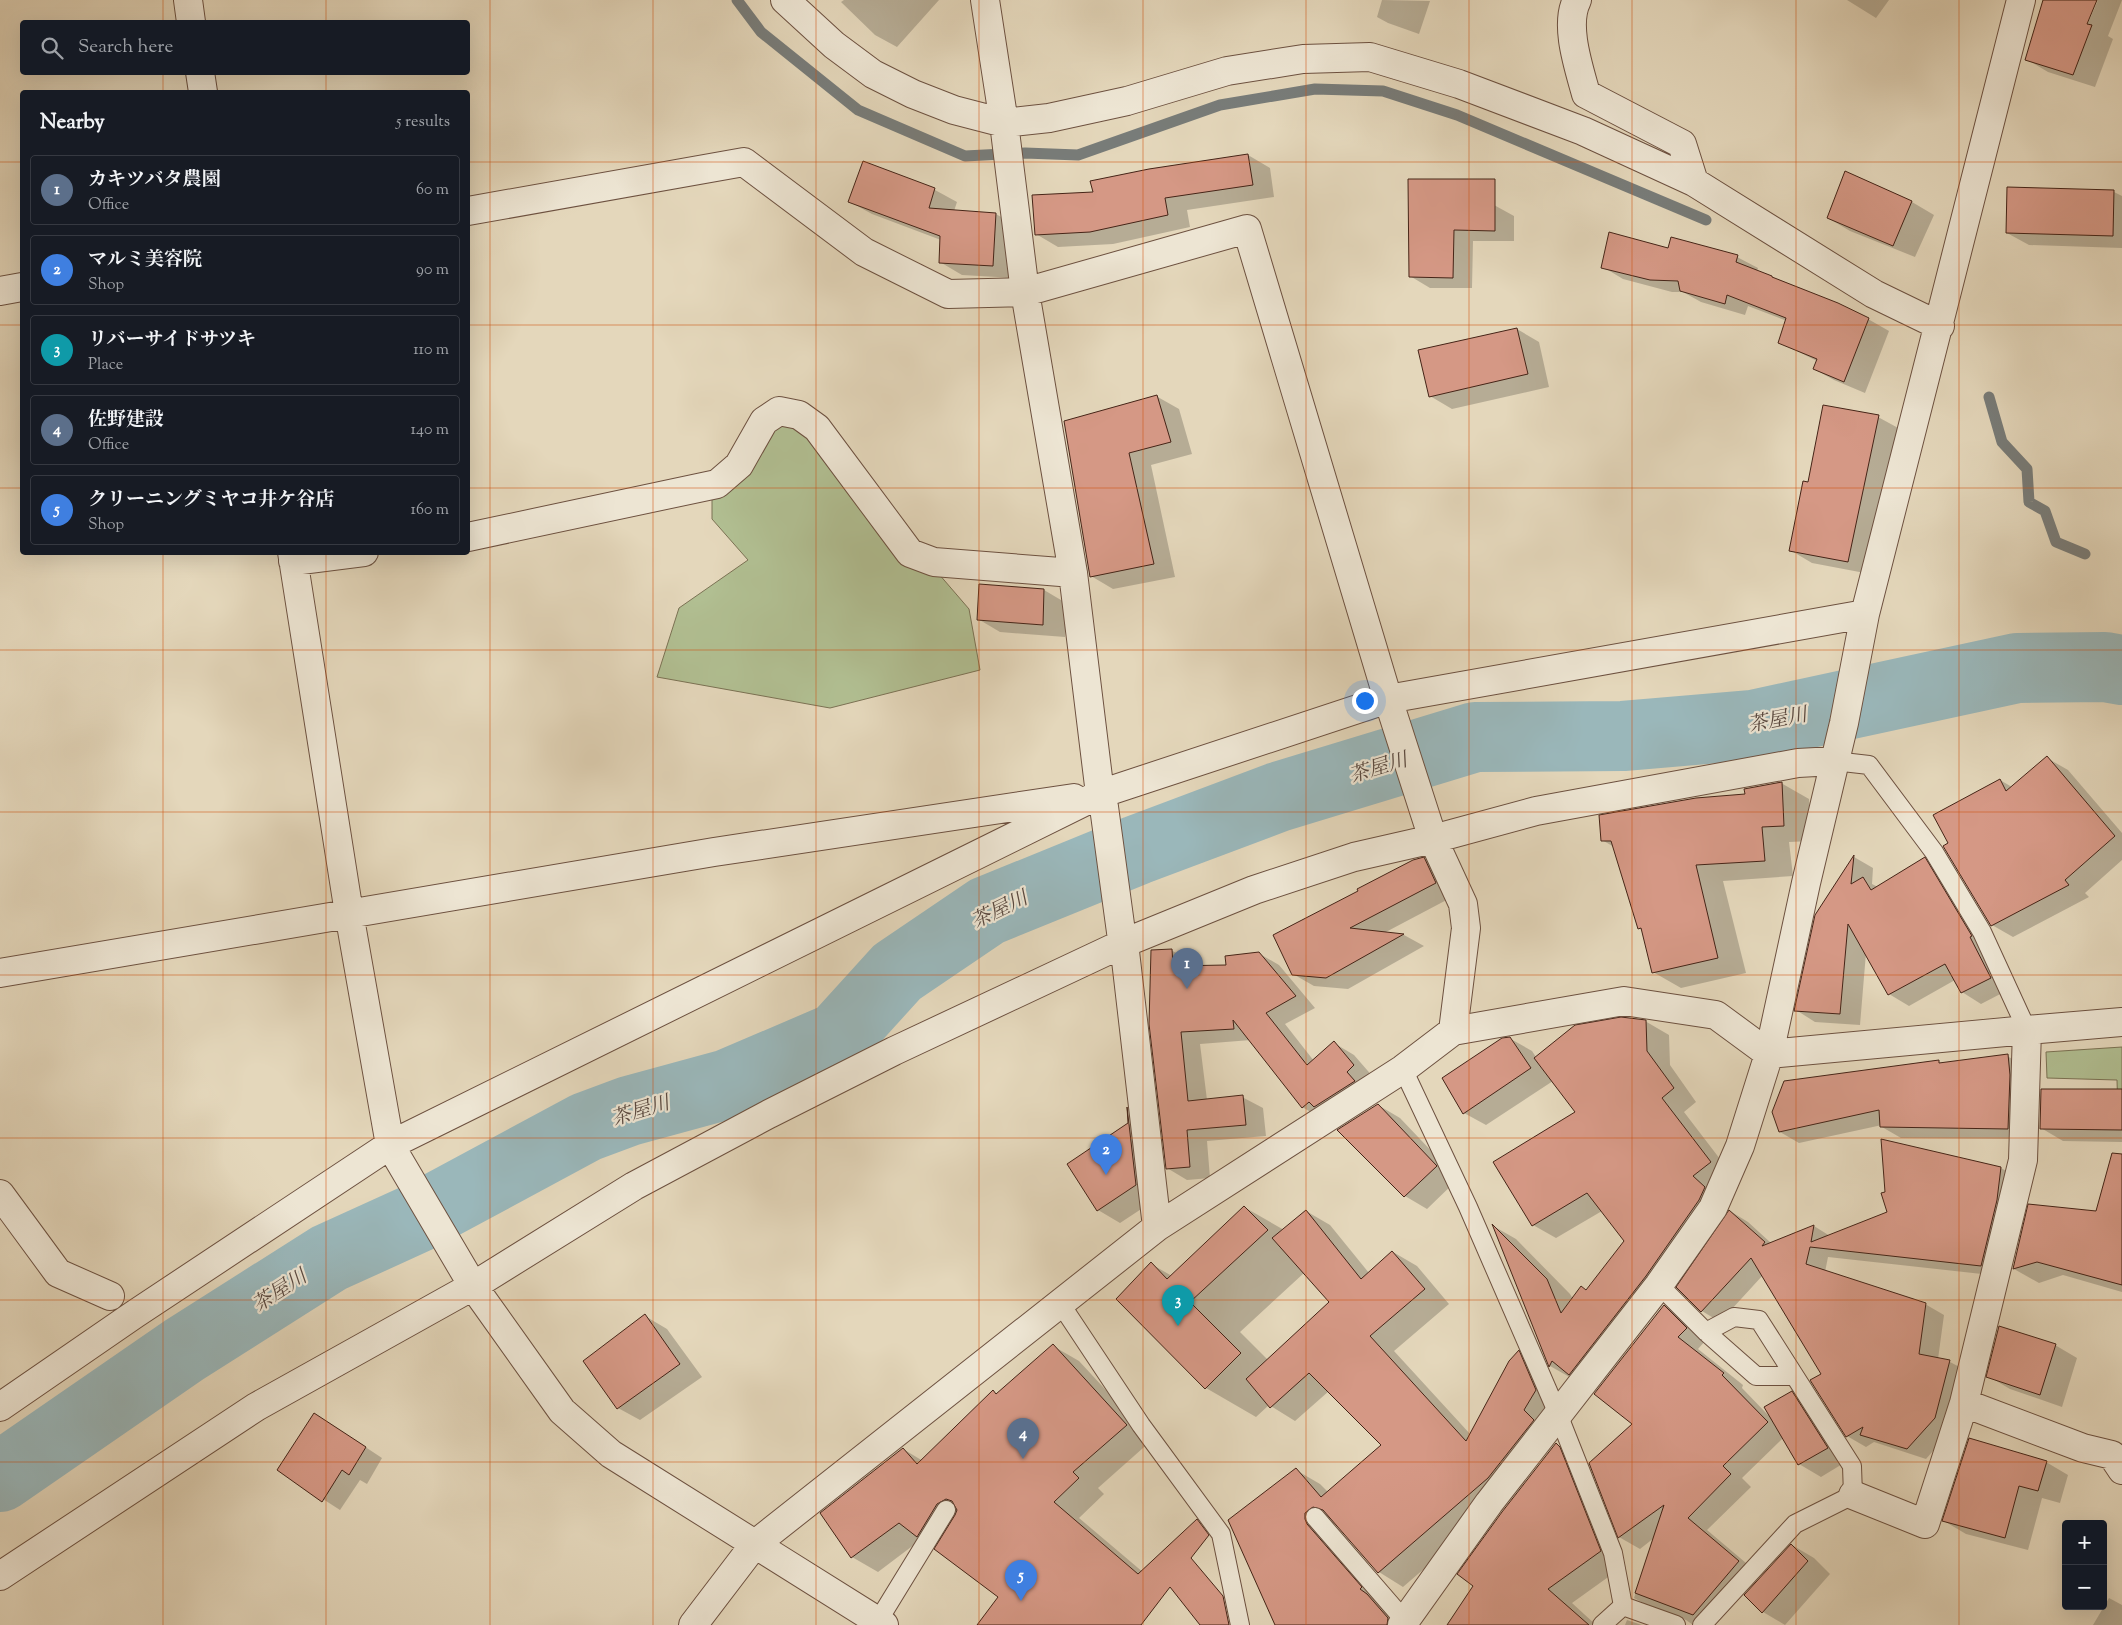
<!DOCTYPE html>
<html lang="en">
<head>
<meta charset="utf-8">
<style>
	:root { --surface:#171b24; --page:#242831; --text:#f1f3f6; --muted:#9ea1a6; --line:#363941; --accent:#0f766e }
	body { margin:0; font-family:"Sorts Mill Goudy","Noto Serif JP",serif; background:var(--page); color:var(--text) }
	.controls { position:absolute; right:15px; bottom:15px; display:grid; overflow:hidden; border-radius:5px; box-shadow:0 5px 20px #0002 }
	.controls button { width:45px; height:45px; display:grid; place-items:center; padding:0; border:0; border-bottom:1px solid var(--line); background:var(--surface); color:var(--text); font:25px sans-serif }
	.you { position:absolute; left:1364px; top:700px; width:18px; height:18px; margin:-12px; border:4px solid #fff; border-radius:50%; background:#1a73e8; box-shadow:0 0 0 8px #1a73e833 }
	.badge { display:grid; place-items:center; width:32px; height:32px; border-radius:50%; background:var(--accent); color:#fff; font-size:16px; font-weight:700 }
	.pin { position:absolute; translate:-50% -41px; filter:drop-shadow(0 1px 2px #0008) }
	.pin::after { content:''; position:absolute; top:26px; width:18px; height:15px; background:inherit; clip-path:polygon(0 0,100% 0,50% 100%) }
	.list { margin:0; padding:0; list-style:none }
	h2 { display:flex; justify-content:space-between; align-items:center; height:65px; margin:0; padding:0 20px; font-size:21px }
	h2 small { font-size:16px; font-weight:400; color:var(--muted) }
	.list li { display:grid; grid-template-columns:32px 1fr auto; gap:15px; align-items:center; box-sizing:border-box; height:70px; margin:0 10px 10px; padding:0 10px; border:1px solid var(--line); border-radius:5px }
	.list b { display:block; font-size:19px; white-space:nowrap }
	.list p { margin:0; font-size:16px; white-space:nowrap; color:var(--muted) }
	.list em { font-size:16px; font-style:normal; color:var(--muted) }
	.icon { flex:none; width:28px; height:28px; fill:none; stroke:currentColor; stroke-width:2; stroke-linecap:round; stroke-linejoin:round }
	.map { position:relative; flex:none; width:2122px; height:1625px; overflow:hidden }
	.search { position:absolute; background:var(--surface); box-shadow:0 5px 20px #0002; left:20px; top:20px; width:450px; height:55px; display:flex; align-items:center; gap:12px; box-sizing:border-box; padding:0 18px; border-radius:5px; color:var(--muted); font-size:19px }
	.panel { position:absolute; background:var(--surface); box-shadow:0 5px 20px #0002; left:20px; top:90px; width:450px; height:465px; border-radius:5px }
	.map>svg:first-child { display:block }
</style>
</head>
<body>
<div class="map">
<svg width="2122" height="1625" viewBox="0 0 2122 1625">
	<rect width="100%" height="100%" fill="#e4d7bb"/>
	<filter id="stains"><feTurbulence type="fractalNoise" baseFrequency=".004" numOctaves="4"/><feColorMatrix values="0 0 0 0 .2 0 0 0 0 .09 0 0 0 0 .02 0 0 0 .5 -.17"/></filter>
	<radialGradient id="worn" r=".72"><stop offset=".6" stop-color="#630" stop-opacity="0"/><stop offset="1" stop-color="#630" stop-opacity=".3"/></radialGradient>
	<path fill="#b1bf92" stroke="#7b7254" d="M782,422L795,424L938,573L969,609L980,670L830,708L657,677L679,608L748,560L712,519V499L769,430Z
		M2122,1047V1117L2118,1116L2117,1080L2047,1078L2046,1052Z"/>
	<path fill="#0003" fill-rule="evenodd" d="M844,0H939L897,47L875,35L841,2Z
		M1382,0L1430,1L1419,34L1388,23L1377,17Z
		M1847,0H1889L1876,18Z
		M2044,0H2096L2083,29L2085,30L2098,0H2122L2108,36L2113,39L2095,87L2048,72L2026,59Z
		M1248,155L1270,168L1274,197L1187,210L1190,227L1113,244L1058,247L1036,234L1094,193Z
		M863,163L935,190L957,202L954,211L996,214L1018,227L1015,278L962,275L940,262L941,240L872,214L850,202Z
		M1846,173L1912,202L1934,215L1915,257L1850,231L1828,218Z
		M1410,180L1494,205L1514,216V241H1473L1472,288H1430L1410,276Z
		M2008,188L2114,192L2122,196V248L2029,245L2007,233Z
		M1669,249L1737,257L1758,268L1757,271L1868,319L1889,331L1865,393L1834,380L1814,369L1817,361L1779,342L1787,321L1748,306L1745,315L1701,302L1683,292H1672L1623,279L1603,267Z
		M1517,329L1539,342L1549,387L1452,409L1430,396Z
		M1156,396L1179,409L1192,454L1151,465L1175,577L1113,589L1091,576L1066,421Z
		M1878,417L1900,429L1870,574L1812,563L1790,550L1809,484Z
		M980,586L1044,590L1066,603L1065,637L1000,632L978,619Z
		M2047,758L2068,770L2122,833V860L2085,893L2089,897L2013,937L1992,925L2000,780L2012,787Z
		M1781,783L1809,799L1812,841L1789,842L1793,876L1723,881L1746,973L1681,988L1653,972L1643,931L1639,928L1614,847L1602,840Z
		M1854,857L1873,868L1872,884L1878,887L1925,859L1945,870L2010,989L1981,1004L1962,992L1955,980L1909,1006L1889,994L1866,953L1860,1025L1815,1022L1796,1010L1816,915Z
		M1424,858L1445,871L1456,895L1384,933L1404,935L1424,946L1348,989L1314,986L1293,974L1359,892Z
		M1171,950L1192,962V967L1227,966L1258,953L1279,965L1315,1008L1285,1024L1314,1061L1334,1043L1354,1055L1374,1078L1323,1119L1302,1107L1251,1040L1200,1044L1207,1100L1242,1097L1263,1108L1266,1136L1207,1141L1210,1178L1187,1180L1167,1168Z
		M1645,1021L1669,1035L1670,1065L1696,1102L1684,1112L1733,1176L1573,1379L1550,1366L1495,1227L1516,1239L1570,1294L1573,1299L1586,1291L1626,1241L1602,1211L1556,1238L1533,1225L1577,1112L1553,1081L1486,1125L1464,1113L1509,1038L1532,1051L1536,1057Z
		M2007,1056L2027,1067V1139L1901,1138L1882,1127V1125L1799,1143L1780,1132L1938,1062L1942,1064Z
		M2122,1100V1142L2063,1141L2041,1128Z
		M1378,1105L1400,1118L1458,1179L1427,1209L1405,1196L1339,1130Z
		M1128,1109L1149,1121L1158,1198L1120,1223L1098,1210L1069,1164L1130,1124Z
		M2001,1168L2020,1179L2000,1276L1828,1257L1825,1272L1925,1304L1944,1315L1938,1359L1950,1362L1969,1372L1953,1428L1926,1459L1874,1442L1866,1447L1847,1436L1823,1374L1763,1275L1720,1322L1702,1311L1730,1211L1748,1222L1771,1243L1814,1226L1830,1236Z
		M2122,1185V1292L2063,1275L2039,1283L2014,1269L2029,1206L2097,1212Z
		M1244,1207L1284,1230L1306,1211L1330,1225L1369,1273L1393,1252L1417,1266L1449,1304L1394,1351L1471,1435L1519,1352L1543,1366L1560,1404L1513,1492L1403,1587L1379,1572L1335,1523L1330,1527L1406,1625H1276L1296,1470L1320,1484L1328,1492L1383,1445L1329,1391L1295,1421L1269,1405L1256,1417L1206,1388L1151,1264L1172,1276ZM1304,1273L1331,1302L1268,1360L1240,1332Z
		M1664,1306L1684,1318L1706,1340L1698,1349L1743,1385L1742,1388L1768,1415L1792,1393L1814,1405L1849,1460L1821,1477L1799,1464L1783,1438L1742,1478L1751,1487L1707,1530L1759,1574L1715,1625H1693L1686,1620L1654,1609L1634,1598L1654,1538L1640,1549L1619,1537L1590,1463L1634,1424Z
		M645,1316L667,1329L702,1377L640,1420L618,1408Z
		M2055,1345L2077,1358L2062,1407L2010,1389L1988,1376Z
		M1053,1346L1079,1361L1152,1440L1098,1488L1104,1494L1079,1518L1157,1584L1125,1625H979L999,1596L937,1547L923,1538L878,1572L852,1557L822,1513L903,1449L923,1461L993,1392L997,1394Z
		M332,1425L382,1458L367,1484L360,1480L340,1510L278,1470Z
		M1556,1444L1584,1462L1625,1565L1572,1603L1596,1625H1448L1474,1586Z
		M2046,1462L2068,1475L2060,1503L2042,1498L2028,1550L1966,1534L1944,1521Z
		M1792,1545L1814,1558L1830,1574L1785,1625L1763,1612Z
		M2109,1598L2122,1605V1625H2093Z
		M1627,1620L1642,1625H1625Z"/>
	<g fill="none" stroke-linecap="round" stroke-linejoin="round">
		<path stroke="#787c79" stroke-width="11" d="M737,0L761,32L858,110L965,156L1025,153L1078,155L1220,105L1315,89L1383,91L1457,115L1706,220
			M1989,397L2002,442L2027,469L2029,502L2045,511L2056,542L2085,554"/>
		<path stroke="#9ab7ba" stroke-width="70" d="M0,1477L184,1350L329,1258L417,1218L586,1127L629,1111L728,1084L838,1037L897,972L987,911L1137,850L1278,797L1475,737L1623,736L1753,725L2017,668L2105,667L2122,670"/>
	</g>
	<path fill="#d59885" stroke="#452417" d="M2043,0H2097L2087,24L2092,25L2073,75L2025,60Z
		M1248,154L1253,185L1165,198L1168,215L1090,232L1035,235L1032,195L1093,192L1090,181L1149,169Z
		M863,161L935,188L929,208L996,213L993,266L939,263L940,236L848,202Z
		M1845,171L1912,201L1893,246L1827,218Z
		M1408,179H1495V231L1454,230L1453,278L1409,277Z
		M2007,187L2114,190L2113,236L2006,233Z
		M1609,232L1668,248L1671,237L1738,255L1736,262L1772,276V277L1838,303L1869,318L1844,382L1813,369L1817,359L1778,343L1786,318L1727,295L1725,304L1680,291L1678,281L1650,280L1601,268Z
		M1517,328L1528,374L1429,397L1418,350Z
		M1157,395L1171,442L1129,453L1154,564L1090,577L1064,421Z
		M1823,405L1879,415L1848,562L1789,551L1803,481L1808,482Z
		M979,584L1044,589L1043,625L977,620Z
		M2047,756L2115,836L2065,880L2069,885L1991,926L1943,846L1948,843L1933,815L2000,779L2006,791Z
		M1782,782L1784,826L1762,827L1765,861L1696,865L1718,958L1652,973L1641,928L1638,929L1611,841H1601L1599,815L1696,798L1745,794L1744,789Z
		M1854,855L1851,884L1863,877L1871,890L1925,857L1972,936L1970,937L1991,978L1961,993L1945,964L1888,995L1848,924L1840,1014L1794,1011L1815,915Z
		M1424,857L1436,883L1350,928L1404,934L1326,978L1292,975L1273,935L1358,891L1357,889L1413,860Z
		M1172,949L1173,966L1226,965L1225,956L1259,952L1296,996L1266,1013L1307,1065L1334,1041L1354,1065L1347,1072L1355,1081L1314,1107L1309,1102L1302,1108L1233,1020L1234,1029L1181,1032L1188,1101L1243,1095L1246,1125L1187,1130L1190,1167L1166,1169L1149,1024L1151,950Z
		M1621,1017L1646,1020L1647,1051L1674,1088L1662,1098L1711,1162L1693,1176L1705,1187L1699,1200L1646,1276L1569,1375L1552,1361L1549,1367L1492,1224L1547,1279L1561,1313L1581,1286L1586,1290L1624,1241L1587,1193L1532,1226L1493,1162L1575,1112L1534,1058L1575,1025Z
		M1510,1037L1531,1068L1463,1114L1442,1078L1502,1038Z
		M2008,1054L2010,1075L2008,1129L1880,1127L1879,1110L1779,1132L1772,1112L1784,1081L1939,1060V1063Z
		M2041,1089H2122V1130L2040,1129Z
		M1378,1104L1437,1166L1404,1197L1337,1130Z
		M1127,1107L1136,1185L1097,1211L1067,1164L1128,1123Z
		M1881,1139L2001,1167L1997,1200L1981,1266L1810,1247L1806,1264L1926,1303L1919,1354L1950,1360L1935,1418L1907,1449L1860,1435L1863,1427L1846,1437L1810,1380L1821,1374L1751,1258L1701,1312L1676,1287L1729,1210L1765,1242L1762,1246L1814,1225L1811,1242L1887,1212L1881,1193L1885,1192Z
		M2112,1153L2122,1154V1285L2037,1262L2013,1269L2028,1204L2096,1211Z
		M1244,1206L1268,1230L1190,1302L1241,1353L1205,1389L1116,1299L1151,1262L1167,1279Z
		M1306,1210L1361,1279L1392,1251L1425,1289L1370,1336L1466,1441L1509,1361L1519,1350L1536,1390L1524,1410L1534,1420L1488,1478L1378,1573L1323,1510L1313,1507L1305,1513V1519L1307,1524L1362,1587L1360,1589L1367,1594L1388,1618L1387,1625H1275L1228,1520L1296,1468L1321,1497L1381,1445L1309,1373L1270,1408L1246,1379L1329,1302L1272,1238Z
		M1664,1305L1687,1328L1678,1337L1724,1373L1722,1375L1768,1422L1723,1466L1731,1474L1688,1518L1739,1561L1693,1615L1635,1593L1664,1505L1618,1538L1589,1463L1632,1424L1594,1394Z
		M645,1314L680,1364L617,1409L583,1361Z
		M1999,1326L2056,1344L2040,1395L1986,1377Z
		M1053,1344L1127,1425L1073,1472L1079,1478L1054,1502L1138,1574L1197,1519L1209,1535L1191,1558L1223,1596L1229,1625H1200L1170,1587L1141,1625H977L998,1597L934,1549L955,1515L957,1510L952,1501L946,1499L937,1504L917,1537L899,1523L851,1558L820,1513L903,1448L917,1464L993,1390L996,1394Z
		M1792,1391L1828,1448L1798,1465L1764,1407Z
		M314,1413L366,1447L349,1475L342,1470L322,1502L277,1470Z
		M1969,1438L2047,1461L2038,1491L2019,1486L2005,1538L1942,1521Z
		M1556,1443L1560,1447L1601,1551L1548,1589L1589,1625H1447L1473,1586L1457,1574L1502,1512Z
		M1791,1544L1808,1561L1762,1613L1744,1595Z"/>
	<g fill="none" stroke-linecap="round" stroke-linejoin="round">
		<defs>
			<path id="service" d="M1834,761L1869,765L1934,852L1982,932L2027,1030
				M1403,1069L1468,1207L1558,1414L1613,1553L1623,1606
				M1659,1285L1706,1332L1756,1376H1794
				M1060,1303L1141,1425L1221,1534L1240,1625
				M1315,1517L1405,1621
				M878,1621L946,1510
				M1602,1625L1623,1606L1676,1625
				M1702,1625L1795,1524L1853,1495L1852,1466L1759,1320L1734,1317L1706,1332"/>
			<path id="minor" d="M188,0L191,22
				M785,0L834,45L873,74L913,94L954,110L1004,123L1049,118L1127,101L1227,71L1303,59L1370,57L1459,84L1583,131L1694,182L1874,294L1940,326
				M985,0L1004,123L1025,292L1073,573L1100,794L1104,807L1121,932L1124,943L1157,1227
				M1577,0C1564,25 1579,68 1586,94L1682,144L1694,182
				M200,72L203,92
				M468,211L744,162L864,252L948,294L1025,292L1247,229L1388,699L1433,839L1463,904L1466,928L1453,1031
				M0,291L22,287
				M468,537L717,484L739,465L764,421L779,411L799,415L817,428L910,553L934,562L1073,573
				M292,552L349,913L390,1145L473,1286L562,1411L611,1454L884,1625
				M293,561L364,552
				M0,973L714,852L1074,798
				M0,1194L58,1273L110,1296
				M1964,1403L2083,1448L2112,1455L2122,1470
				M0,1407L135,1314L390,1145L1100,794L1388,699L1865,614
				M1853,1495L1925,1524L1964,1403L2023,1160L2027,1030L2122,1022
				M0,1576L256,1407L473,1286L634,1186L769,1114L894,1051L1124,943L1254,890L1354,857L1433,839L1536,811L1798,763L1834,761
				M693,1625L754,1545L1157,1227L1403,1069L1453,1031L1624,1001L1716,1015L1769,1054L2027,1030
				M1402,1625L1489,1503L1659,1285L1713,1208L1740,1146L1769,1054L1806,883L1844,723L1865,614L2021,0"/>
		</defs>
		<use href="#service" stroke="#6d5140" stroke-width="20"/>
		<use href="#minor" stroke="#6d5140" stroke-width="30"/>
		<use href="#service" stroke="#ede5d3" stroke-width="18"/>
		<use href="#minor" stroke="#ede5d3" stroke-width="28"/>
	</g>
	<path fill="none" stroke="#d0510e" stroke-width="1" stroke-opacity="0.55" d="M163,0V22M326,0V22M490,0V1625M653,0V1625M816,0V1625M979,0V1625M1143,0V1625M1306,0V1625M1469,0V1625M1632,0V1625M1796,0V1625M1959,0V1625M163,72V92M326,72V92M0,162H22M468,162H2122M0,325H22M468,325H2122M0,488H22M468,488H2122M163,552V1625M326,552V1625M0,650H2122M0,812H2122M0,975H2122M0,1138H2122M0,1300H2122M0,1462H2122"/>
	<g text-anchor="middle" stroke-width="4.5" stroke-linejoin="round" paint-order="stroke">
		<g font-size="20" font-style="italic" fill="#5a4940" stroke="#ede5d3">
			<text transform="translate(1777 719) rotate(-11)" y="7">茶屋川</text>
			<text transform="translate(1378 767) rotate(-17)" y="7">茶屋川</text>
			<text transform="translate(999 909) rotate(-26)" y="7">茶屋川</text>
			<text transform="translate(640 1110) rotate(-17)" y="7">茶屋川</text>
			<text transform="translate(279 1290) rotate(-33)" y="7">茶屋川</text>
		</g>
	</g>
	<rect width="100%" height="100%" filter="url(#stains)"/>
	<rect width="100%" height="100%" fill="url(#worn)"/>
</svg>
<div class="controls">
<button>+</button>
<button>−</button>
</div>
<div class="you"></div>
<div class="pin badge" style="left:1187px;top:989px;background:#5c6f8a">1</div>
<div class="pin badge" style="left:1106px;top:1175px;background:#3f7fe0">2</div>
<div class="pin badge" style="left:1178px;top:1326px;background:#0f9aa8">3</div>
<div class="pin badge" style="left:1023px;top:1459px;background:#5c6f8a">4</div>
<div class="pin badge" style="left:1021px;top:1601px;background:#3f7fe0">5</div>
<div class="search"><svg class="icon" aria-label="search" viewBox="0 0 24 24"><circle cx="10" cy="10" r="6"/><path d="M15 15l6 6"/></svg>Search here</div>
<section class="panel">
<h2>Nearby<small>5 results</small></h2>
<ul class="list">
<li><span class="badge" style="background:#5c6f8a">1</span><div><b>カキツバタ農園</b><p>Office</p></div><em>60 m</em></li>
<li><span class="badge" style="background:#3f7fe0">2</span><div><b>マルミ美容院</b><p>Shop</p></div><em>90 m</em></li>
<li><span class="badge" style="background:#0f9aa8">3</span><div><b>リバーサイドサツキ</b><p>Place</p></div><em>110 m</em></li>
<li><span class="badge" style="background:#5c6f8a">4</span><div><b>佐野建設</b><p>Office</p></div><em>140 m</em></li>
<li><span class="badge" style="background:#3f7fe0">5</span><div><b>クリーニングミヤコ井ケ谷店</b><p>Shop</p></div><em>160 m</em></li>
</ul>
</section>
</div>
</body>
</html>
